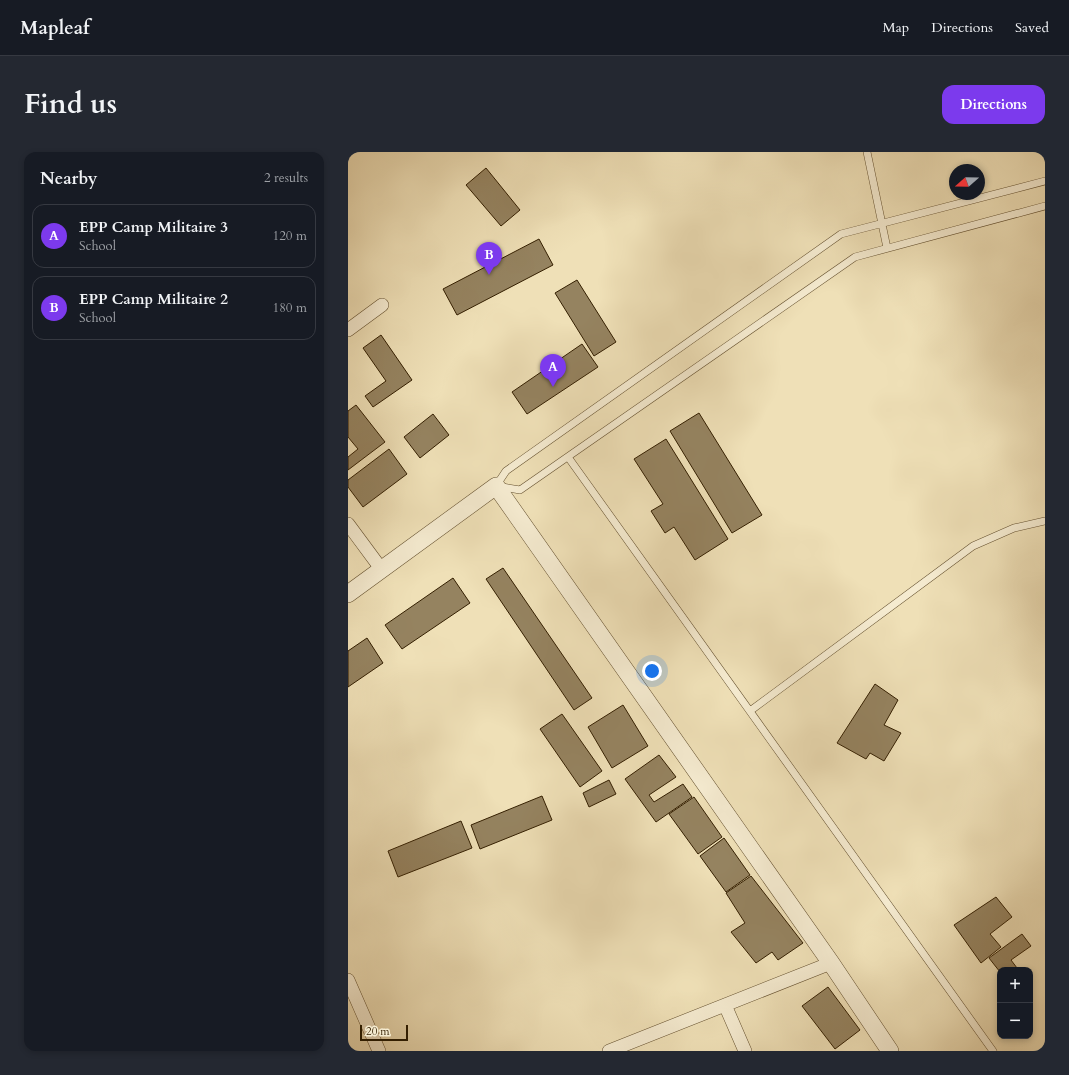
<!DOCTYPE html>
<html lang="en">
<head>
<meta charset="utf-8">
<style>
	:root { --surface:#171b24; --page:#242831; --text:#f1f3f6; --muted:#9ea1a6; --line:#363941; --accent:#7c3aed }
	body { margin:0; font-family:Cardo,serif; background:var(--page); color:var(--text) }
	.controls { position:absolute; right:12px; bottom:12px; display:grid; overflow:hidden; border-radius:8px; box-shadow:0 2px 6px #0003 }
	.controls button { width:36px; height:36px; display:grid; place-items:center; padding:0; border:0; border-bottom:1px solid var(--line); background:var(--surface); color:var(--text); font:20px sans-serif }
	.compass { position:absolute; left:601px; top:12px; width:36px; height:36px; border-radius:50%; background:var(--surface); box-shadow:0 2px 6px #0003; rotate:250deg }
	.scale { position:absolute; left:12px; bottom:10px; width:48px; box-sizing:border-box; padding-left:4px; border:2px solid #341f01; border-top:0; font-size:11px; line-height:14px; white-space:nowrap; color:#341f01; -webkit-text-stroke:3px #f5ebd0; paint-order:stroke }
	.you { position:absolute; left:304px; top:519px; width:14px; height:14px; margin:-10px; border:3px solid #fff; border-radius:50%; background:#1a73e8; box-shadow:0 0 0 6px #1a73e833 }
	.badge { display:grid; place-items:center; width:26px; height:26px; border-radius:50%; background:var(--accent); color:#fff; font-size:13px; font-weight:700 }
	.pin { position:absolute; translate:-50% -33px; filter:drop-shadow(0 1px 2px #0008) }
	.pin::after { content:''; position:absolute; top:21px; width:14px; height:12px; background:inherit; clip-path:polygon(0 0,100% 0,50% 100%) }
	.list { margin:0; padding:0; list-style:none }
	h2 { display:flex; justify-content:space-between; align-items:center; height:52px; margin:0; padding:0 16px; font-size:17px }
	h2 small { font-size:13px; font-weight:400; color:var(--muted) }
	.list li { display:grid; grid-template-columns:26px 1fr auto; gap:12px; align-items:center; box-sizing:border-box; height:64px; margin:0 8px 8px; padding:0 8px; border:1px solid var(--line); border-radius:12px }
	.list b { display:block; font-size:15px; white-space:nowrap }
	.list p { margin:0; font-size:13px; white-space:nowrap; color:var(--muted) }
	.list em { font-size:13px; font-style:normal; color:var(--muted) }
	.map { position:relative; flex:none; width:697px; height:899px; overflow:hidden; border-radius:12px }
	header { display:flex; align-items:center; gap:24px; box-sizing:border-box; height:56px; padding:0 20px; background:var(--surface); border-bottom:1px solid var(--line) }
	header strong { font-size:19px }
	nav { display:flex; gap:22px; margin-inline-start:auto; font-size:14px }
	.intro { display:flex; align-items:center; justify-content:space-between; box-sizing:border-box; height:96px; padding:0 24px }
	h1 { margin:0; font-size:28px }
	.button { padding:10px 18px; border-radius:12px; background:var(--accent); color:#fff; font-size:14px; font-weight:700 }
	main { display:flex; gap:24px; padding:0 24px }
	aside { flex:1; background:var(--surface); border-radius:12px; box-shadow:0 2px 6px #0003 }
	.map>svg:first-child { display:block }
</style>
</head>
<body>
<header>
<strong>Mapleaf</strong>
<nav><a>Map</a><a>Directions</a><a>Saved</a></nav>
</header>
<div class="intro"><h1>Find us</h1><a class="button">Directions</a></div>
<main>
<aside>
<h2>Nearby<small>2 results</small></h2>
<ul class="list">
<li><span class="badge">A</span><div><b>EPP Camp Militaire 3</b><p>School</p></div><em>120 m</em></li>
<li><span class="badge">B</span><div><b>EPP Camp Militaire 2</b><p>School</p></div><em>180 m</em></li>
</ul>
</aside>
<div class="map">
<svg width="697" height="899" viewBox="0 0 697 899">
	<rect width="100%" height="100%" fill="#efe0b7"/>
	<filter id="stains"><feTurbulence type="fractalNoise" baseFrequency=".005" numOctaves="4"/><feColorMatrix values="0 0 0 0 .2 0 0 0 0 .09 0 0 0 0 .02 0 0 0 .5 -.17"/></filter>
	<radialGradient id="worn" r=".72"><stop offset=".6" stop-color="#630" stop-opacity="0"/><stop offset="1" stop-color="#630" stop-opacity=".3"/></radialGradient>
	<path fill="#958360" stroke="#341f01" d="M138,16L172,58L153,74L118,33Z
		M191,87L205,113L109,163L95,137Z
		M229,128L268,190L246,204L207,141Z
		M33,183L64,228L25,255L17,244L38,229L15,196Z
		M234,192L250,215L179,262L164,240Z
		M8,253L37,290L0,318V305L10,297L0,285V259Z
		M351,261L414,363L384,381L322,279Z
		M85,262L101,283L72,306L56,285Z
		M318,287L380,387L347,408L326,375L317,381L303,359L315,352L286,307Z
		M41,297L59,322L15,355L0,335V328Z
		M155,416L244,546L226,558L138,427Z
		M105,426L122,451L54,497L37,473Z
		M19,486L35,511L0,535V499Z
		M527,532L550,548L536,573L553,581L536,609L522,601L518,607L489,591Z
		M275,553L300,594L264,616L240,575Z
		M214,562L254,619L232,635L192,577Z
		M311,603L328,625L301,643L306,650L335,632L344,645L308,670L277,627Z
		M261,628L268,642L241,655L235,641Z
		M194,644L204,668L132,697L123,673Z
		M346,645L374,685L350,702L321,662Z
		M113,669L124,696L50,725L40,699Z
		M376,686L402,723L378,740L352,704Z
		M403,724L455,791L430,808L424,800L408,811L383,780L397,771L378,741Z
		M648,745L664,765L642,782L653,795L633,811L606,773Z
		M674,782L683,794L663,808L669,816L665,818H652V820L641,806Z
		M480,835L512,878L487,897L454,854Z"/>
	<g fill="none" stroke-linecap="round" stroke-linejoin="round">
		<defs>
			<path id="service" d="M519,0L539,96
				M697,29L493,82L158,319L148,334L172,338L507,105L697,54
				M220,305L645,899
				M402,559L625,394L666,376L697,369"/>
			<path id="minor" d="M0,178L34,153
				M0,372L34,418
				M0,828L31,899
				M377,853L397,899
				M261,899L483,811"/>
			<path id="tertiary" d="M0,442L148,334L483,811L542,899"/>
		</defs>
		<use href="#service" stroke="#634f2e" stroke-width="8"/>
		<use href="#minor" stroke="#634f2e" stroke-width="14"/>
		<use href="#tertiary" stroke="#634f2e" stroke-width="18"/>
		<use href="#service" stroke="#f5ebd0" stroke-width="7"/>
		<use href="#minor" stroke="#f5ebd0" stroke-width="13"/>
		<use href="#tertiary" stroke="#f5ebd0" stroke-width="17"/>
	</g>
	<rect width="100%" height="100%" filter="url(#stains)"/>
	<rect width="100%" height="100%" fill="url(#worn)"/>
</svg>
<div class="controls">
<button>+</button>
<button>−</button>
</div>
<svg class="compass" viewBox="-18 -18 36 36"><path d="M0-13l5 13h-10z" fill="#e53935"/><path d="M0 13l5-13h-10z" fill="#9ea1a6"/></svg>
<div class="scale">20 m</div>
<div class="you"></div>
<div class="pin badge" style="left:205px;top:235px">A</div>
<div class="pin badge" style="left:141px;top:123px">B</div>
</div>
</main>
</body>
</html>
